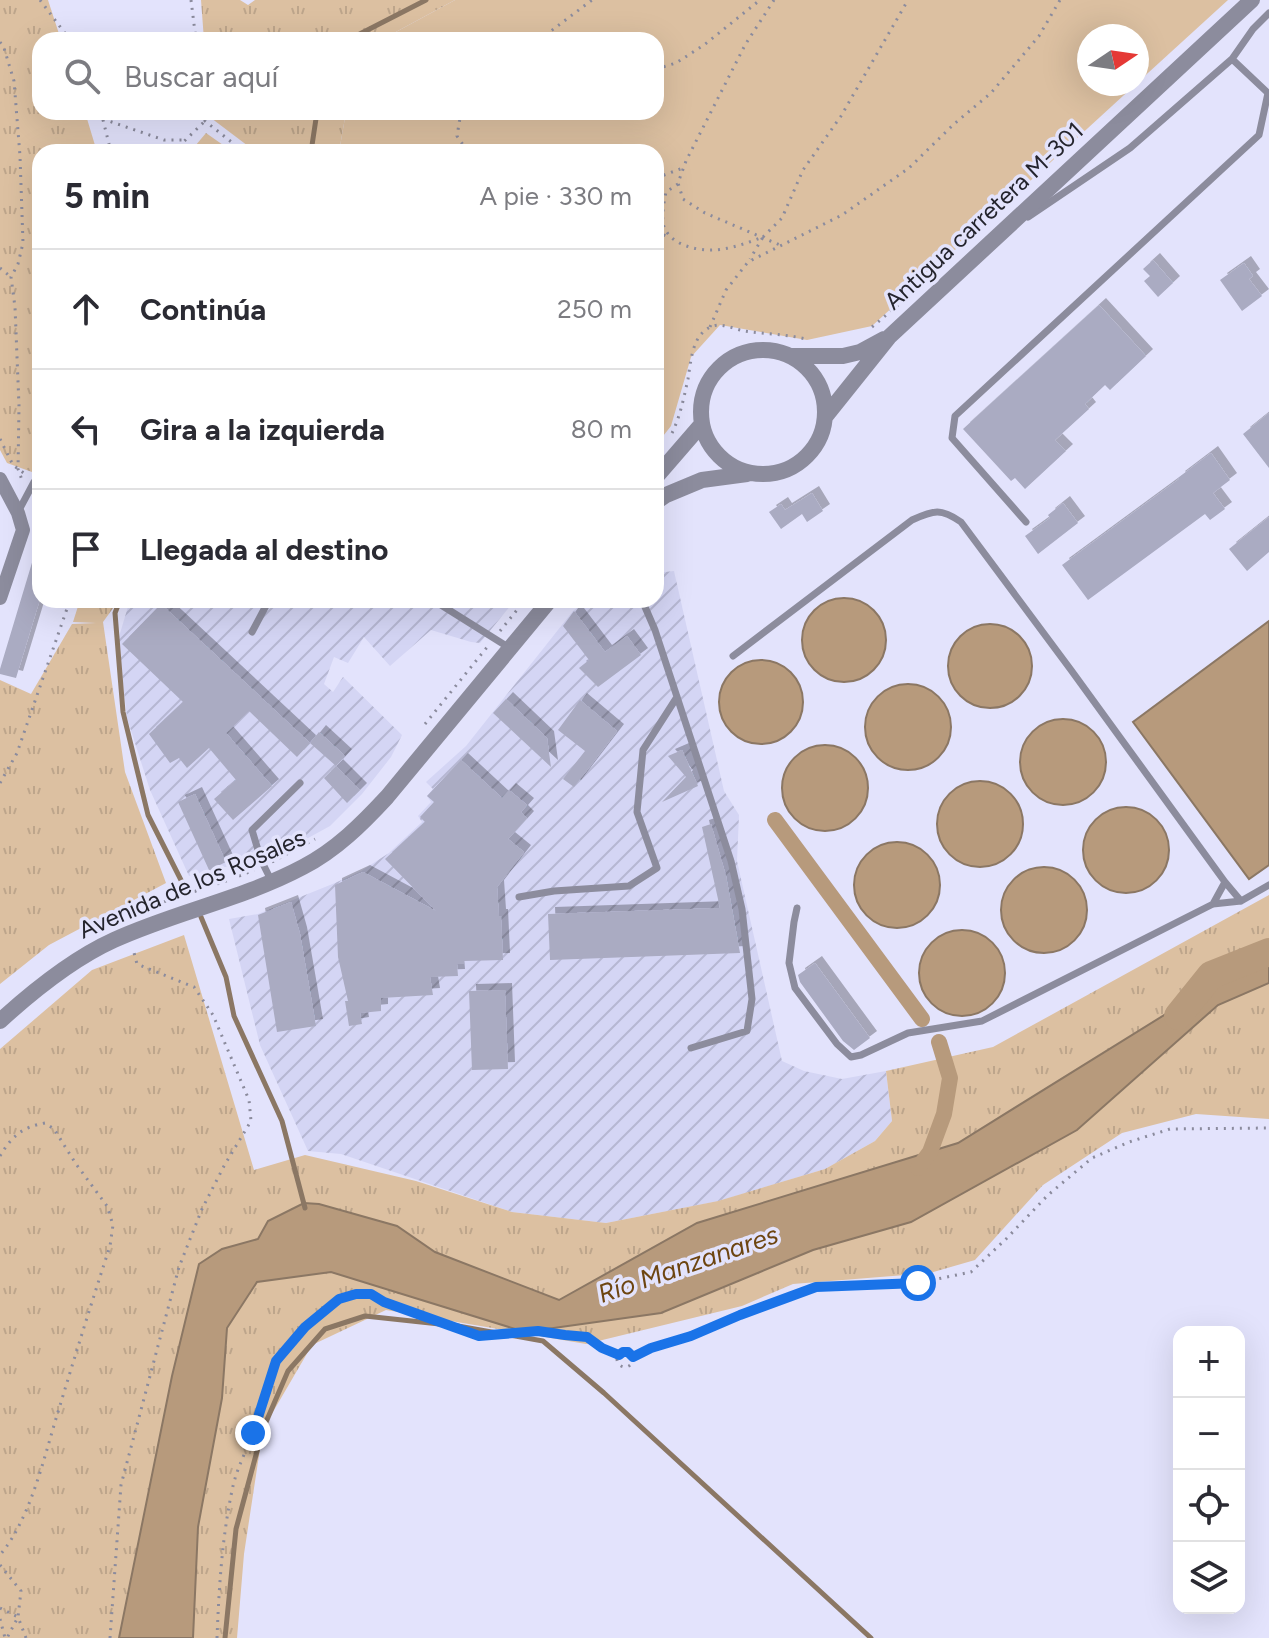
<!DOCTYPE html>
<html lang="es">
<head>
<meta charset="utf-8">
<style>
	:root { --surface:#fff; --page:#f2f2f3; --text:#2b2b33; --muted:#7c7c81; --line:#e1e1e2 }
	body { margin:0; font-family:Figtree,sans-serif; background:var(--page); color:var(--text) }
	.controls { position:absolute; right:24px; bottom:24px; display:grid; overflow:hidden; border-radius:16px; box-shadow:0 8px 32px #0002 }
	.controls button { width:72px; height:72px; display:grid; place-items:center; padding:0; border:0; border-bottom:2px solid var(--line); background:var(--surface); color:var(--text); font:40px sans-serif }
	.compass { position:absolute; left:1077px; top:24px; width:72px; height:72px; border-radius:50%; background:var(--surface); box-shadow:0 8px 32px #0002; rotate:77deg }
	.stop { position:absolute; width:24px; height:24px; margin:-18px; border:6px solid #1a73e8; border-radius:50%; background:#fff }
	.stop.end { background:#1a73e8; border-color:#fff; box-shadow:0 2px 8px #0008 }
	.list { margin:0; padding:0; list-style:none }
	h2 { display:flex; justify-content:space-between; align-items:center; height:104px; margin:0; padding:0 32px; font-size:34px }
	h2 small { font-size:26px; font-weight:400; color:var(--muted) }
	.list li { display:grid; grid-template-columns:52px 1fr auto; gap:24px; align-items:center; box-sizing:border-box; height:120px; padding:0 32px; border-top:2px solid var(--line) }
	.list b { display:block; font-size:30px; white-space:nowrap }
	.list em { font-size:26px; font-style:normal; color:var(--muted) }
	.icon { flex:none; width:44px; height:44px; fill:none; stroke:currentColor; stroke-width:2; stroke-linecap:round; stroke-linejoin:round }
	.map { position:relative; flex:none; width:1269px; height:1638px; overflow:hidden }
	.search { position:absolute; background:var(--surface); box-shadow:0 8px 32px #0002; left:32px; top:32px; width:632px; height:88px; display:flex; align-items:center; gap:20px; box-sizing:border-box; padding:0 28px; border-radius:24px; color:var(--muted); font-size:30px }
	.panel { position:absolute; background:var(--surface); box-shadow:0 8px 32px #0002; left:32px; top:144px; width:632px; height:464px; border-radius:24px }
	.map>svg:first-child { display:block }
</style>
</head>
<body>
<div class="map">
<svg width="1269" height="1638" viewBox="0 0 1269 1638">
	<defs>
		<pattern id="industrial-furrows" width="10" height="10" patternUnits="userSpaceOnUse" patternTransform="scale(2)"><rect width="10" height="10" fill="#d4d5f4"/><path d="M-1 1l2-2M0 10L10 0M9 11l2-2" fill="none" stroke="#b6b7d2"/></pattern>
		<pattern id="park-tufts" width="24" height="20" patternUnits="userSpaceOnUse" patternTransform="scale(2)"><rect width="24" height="20" fill="#dcc0a1"/><path d="M3 7l-1-3M5 7V3M7 7l1-3M15 17l-1-3M17 17v-4M19 17l1-3" fill="none" stroke="#bda58b"/></pattern>
		<filter id="shadow"><feDropShadow dx="7" dy="-7" stdDeviation="0" flood-color="#0004"/></filter>
	</defs>
	<rect width="100%" height="100%" fill="#e3e3fc"/>
	<path fill="url(#industrial-furrows)" d="M674,571L724,791L739,815L737,861L782,1061L804,1071L842,1079L886,1071L892,1121L875,1141L825,1169L719,1201L606,1223L512,1212L341,1154L308,1151L260,1045L229,919L258,914L335,883L361,871L389,853L422,822L418,816L431,802L427,796L433,789L426,782L466,746L573,611L587,600H656V573Z
		M130,600H515L480,643L471,642L431,630L390,666L364,637L348,663L334,657L324,684L333,692L343,677L402,735L391,757L362,794L330,826L279,854L189,876L150,790L127,718L118,640Z"/>
	<path fill="#dcc0a1" d="M455,0H1228L1137,83V36H1089V84H1136L872,326L807,340L720,325L691,357L671,426L656,445V152H339L346,112H656V40H381Z"/>
	<path fill="url(#park-tufts)" d="M0,0H48L61,40H40V112H85L97,152H40V449L32,472L7,463L0,450Z
		M201,0H240L248,5L255,0H455L381,40H204Z
		M210,112H346L339,152H256L211,118Z
		M206,133L233,152H190Z
		M80,600H119L103,622L125,772L166,883L49,945L0,984V680L31,694L72,624L96,623L73,622Z
		M1269,895V1119L1196,1114L1122,1133L1043,1185L975,1260L930,1273L793,1284L742,1306L586,1344L386,1310L312,1345L263,1429L244,1554L237,1638H0V1049L92,970L184,935L254,1170L305,1155L416,1181L512,1212L606,1223L718,1201L825,1169L875,1141L892,1121L886,1071L993,1047Z"/>
	<path fill="#b79a7c" stroke="#8b7764" stroke-width="2" d="M802 640a42 42 0 1 1 84 0a42 42 0 1 1-84 0Z
		M1269,621V865L1249,879L1133,722Z
		M948 666a42 42 0 1 1 84 0a42 42 0 1 1-84 0Z
		M719 702a42 42 0 1 1 84 0a42 42 0 1 1-84 0Z
		M865 727a43 43 0 1 1 86 0a43 43 0 1 1-86 0Z
		M1020 762a43 43 0 1 1 86 0a43 43 0 1 1-86 0Z
		M782 788a43 43 0 1 1 86 0a43 43 0 1 1-86 0Z
		M937 824a43 43 0 1 1 86 0a43 43 0 1 1-86 0Z
		M1083 850a43 43 0 1 1 86 0a43 43 0 1 1-86 0Z
		M854 885a43 43 0 1 1 86 0a43 43 0 1 1-86 0Z
		M1001 910a43 43 0 1 1 86 0a43 43 0 1 1-86 0Z
		M919 973a43 43 0 1 1 86 0a43 43 0 1 1-86 0Z
		M1269,945V983L1218,1005L1077,1130L911,1222L813,1250L661,1313L525,1332L331,1272L257,1282L227,1328L222,1398L198,1527L193,1638H119L172,1376L199,1264L222,1249L258,1239L268,1221L304,1203L319,1204L397,1226L435,1252L559,1300L697,1223L958,1143L1190,999L1221,967Z"/>
	<g fill="none" stroke-linecap="round" stroke-linejoin="round">
		<path stroke="#8b7764" stroke-width="5" d="M348,40L426,0
			M311,152L317,112
			M120,600L115,613L123,712L148,815L184,886
			M201,917L226,977L234,1016L282,1121L305,1208
			M225,1638L236,1529L263,1429L288,1371L325,1329L365,1316L458,1326L543,1341L604,1393L871,1638"/>
		<path stroke="#b79a7c" stroke-width="16" d="M775,820L922,1019
			M918,1168L930,1152L944,1114L950,1078L939,1042"/>
		<path stroke="#b79a7c" stroke-width="28" d="M1178,1016L1211,975L1269,952"/>
	</g>
	<path fill="#aaabc2" filter="url(#shadow)" d="M1153,260L1173,283L1158,297L1144,281L1150,276L1143,269Z
		M1244,263L1253,276L1249,279L1262,296L1242,311L1220,280Z
		M1099,305L1146,356L1110,390L1105,385L1085,404L1089,409L1055,440L1066,451L1025,489L1015,478L1011,481L963,429Z
		M1269,413V468L1243,434Z
		M1211,453L1230,480L1213,493L1225,509L1210,520L1205,514L1088,600L1062,565L1179,479L1178,478Z
		M812,493L823,511L807,522L802,514L781,529L769,512L781,504L785,510Z
		M1063,503L1078,523L1038,554L1025,536L1050,518L1048,515Z
		M1269,517V552L1247,571L1229,549Z
		M37,546H40V599L16,678L0,674V669Z
		M161,604L310,743L297,757L249,711L226,733L272,786L233,820L214,799L236,780L209,748L187,768L179,758L170,763L149,734L183,702L122,644Z
		M574,611L605,652L627,636L641,655L598,687L579,668L589,660L563,626Z
		M506,699L547,738L551,767L493,713Z
		M580,700L617,731L574,787L563,779L585,751L558,730Z
		M319,732L345,756L336,766L310,743Z
		M682,750L698,786L662,802L686,777L668,756Z
		M461,760L502,798L509,790L527,805L521,812L527,818L508,839L524,852L497,887L499,916H501L503,960L464,961V964H457L458,976L430,977L433,995L381,998V1011L360,1013L362,1024L349,1026L345,1001H348L338,957L335,885L363,872L436,911L385,859L425,822L420,817L434,802L427,796Z
		M336,766L360,790L347,803L324,778Z
		M195,794L226,862L209,870L178,802Z
		M711,824L726,876L740,953L550,960L548,914L720,908L702,827Z
		M291,902L300,934L316,1026L277,1032L258,915Z
		M815,963L870,1038L854,1050L843,1041L800,982L798,975Z
		M505,990L508,1069L472,1070L469,991Z"/>
	<g fill="none" stroke-linecap="round" stroke-linejoin="round">
		<path stroke="#8b8b9d" stroke-width="3" stroke-dasharray="2 6" stroke-linecap="butt" d="M40,0L70,40
			M191,0L196,40
			M774,0L745,45L686,161L678,183L683,199L705,213L780,245
			M539,40L592,0
			M0,42L4,48L14,81L20,156L23,243L18,264L11,277L15,307L19,406L18,469L22,480
			M656,69L676,63L704,45L760,0
			M101,112L111,152
			M204,112L205,121L244,152
			M461,112L457,136L468,152
			M103,119L164,140H186
			M173,152L205,121
			M656,178L683,168
			M678,184L666,192C664,202 662,213 663,223C667,244 696,251 714,250C731,249 747,243 763,237L750,259
			M656,232L669,237
			M763,237L782,218L803,170L841,116L908,0
			M0,268L11,277
			M710,327L726,290L748,262L842,215L909,168L954,124L991,93L1039,36L1060,0
			M872,327L903,301
			M672,433C680,417 684,397 688,379C691,361 692,333 713,326C723,323 734,329 744,331C764,334 785,334 806,339
			M0,439L13,465L25,474
			M500,631L525,600
			M425,724L488,646
			M0,783L17,753L70,600
			M272,862L315,839
			M239,876L254,870
			M112,922L157,904L232,879
			M0,1156C12,1136 22,1127 45,1123L54,1129L76,1164L107,1206L113,1225L110,1246C92,1301 75,1356 58,1412C44,1457 31,1518 0,1555
			M617 1359a8 8 0 1 1 16 0a8 8 0 1 1-16 0Z
			M633,1357L651,1348L691,1336L740,1315L816,1287L918,1283L971,1272L1007,1238L1048,1195L1092,1158L1129,1142L1170,1129L1269,1128
			M0,1565L21,1591L18,1617L26,1638
			M0,1608L18,1617L7,1638
			M0,1619L5,1638
			M110,1638L121,1485L179,1267L202,1209L224,1166L251,1121L249,1100L213,1015L194,987L137,964L133,949
			M217,1638C219,1587 222,1536 233,1486C238,1464 250,1445 256,1423C261,1406 268,1374 278,1360C290,1341 307,1326 324,1312C345,1294 359,1287 384,1302L479,1336L538,1331L565,1335L587,1337L602,1348L619,1355"/>
		<path stroke="#8c8c9d" stroke-width="7" d="M1028,217L1130,148L1232,59L1253,29L1269,13
			M18,512L34,482
			M1026,522L952,438L955,416L1259,135L1268,93L1232,59
			M433,600L508,647
			M642,600L655,630L731,861L742,909L752,999L747,1031L691,1048
			M252,632L269,600
			M733,656L912,520C934,510 941,508 961,522L1071,670L1225,882L1213,904
			M271,880L261,860L252,830L300,783
			M1225,882L1241,901
			M519,897L554,891L629,886L657,868L637,812L643,750L677,697
			M797,908L794,922L789,963L795,988L837,1044L851,1057L861,1055L908,1033L982,1021L1213,904L1241,901L1269,885"/>
		<path stroke="#8c8c9d" stroke-width="14" d="M0,479L18,513L23,530L0,598"/>
		<path stroke="#8c8c9d" stroke-width="16" d="M701 412a62 62 0 1 1 124 0a62 62 0 1 1-124 0Z
			M791,356H843L860,352L884,339
			M825,417L889,337L1252,0
			M656,477L701,425
			M656,502L666,495L702,480L747,474
			M0,1021C34,990 72,959 114,940C175,912 243,899 303,867C336,850 362,824 387,797L550,600"/>
	</g>
	<g fill="none" stroke-linecap="round" stroke-linejoin="round">
		<path stroke="#1a73e8" stroke-width="10" d="M253,1433L276,1361L305,1327L339,1299L356,1294H371L384,1302L479,1336L538,1331L565,1335L587,1337L602,1348L619,1355L623,1352H628L633,1357L651,1348L691,1336L740,1315L816,1287L918,1283"/>
	</g>
	<g text-anchor="middle" stroke-width="7" stroke-linejoin="round" paint-order="stroke">
		<g font-size="24" fill="#24242d" stroke="#e3e3fc">
			<text transform="translate(984 216) rotate(-43)" y="8">Antigua carretera M-301</text>
			<text transform="translate(192 884) rotate(-23)" y="8">Avenida de los Rosales</text>
		</g>
		<g font-size="26" font-style="italic" fill="#6d4511" stroke="#e3e3fc">
			<text transform="translate(688 1264) rotate(-19)" y="9">Río Manzanares</text>
		</g>
	</g>
</svg>
<div class="controls">
<button>+</button>
<button>−</button>
<button><svg class="icon" aria-label="locate" viewBox="0 0 24 24"><circle cx="12" cy="12" r="6"/><path d="M12 2v4M12 18v4M2 12h4M18 12h4"/></svg></button>
<button><svg class="icon" aria-label="layers" viewBox="0 0 24 24"><path d="M12 4l9 5-9 5-9-5zM3 14l9 5 9-5"/></svg></button>
</div>
<svg class="compass" viewBox="-18 -18 36 36"><path d="M0-13l5 13h-10z" fill="#e53935"/><path d="M0 13l5-13h-10z" fill="#7c7c81"/></svg>
<div class="stop" style="left:918px;top:1283px"></div>
<div class="stop end" style="left:253px;top:1433px"></div>
<div class="search"><svg class="icon" aria-label="search" viewBox="0 0 24 24"><circle cx="10" cy="10" r="6"/><path d="M15 15l6 6"/></svg>Buscar aquí</div>
<section class="panel">
<h2>5 min<small>A pie · 330 m</small></h2>
<ul class="list">
<li><svg class="icon" aria-label="ahead" viewBox="0 0 24 24"><path d="M12 20V5M6 11l6-6 6 6"/></svg><div><b>Continúa</b></div><em>250 m</em></li>
<li><svg class="icon" aria-label="left" viewBox="0 0 24 24"><path d="M17 20v-9H6M10 6l-5 5 5 5"/></svg><div><b>Gira a la izquierda</b></div><em>80 m</em></li>
<li><svg class="icon" aria-label="arrive" viewBox="0 0 24 24"><path d="M6 21V4h12l-3 4 3 4H6"/></svg><div><b>Llegada al destino</b></div></li>
</ul>
</section>
</div>
</body>
</html>
